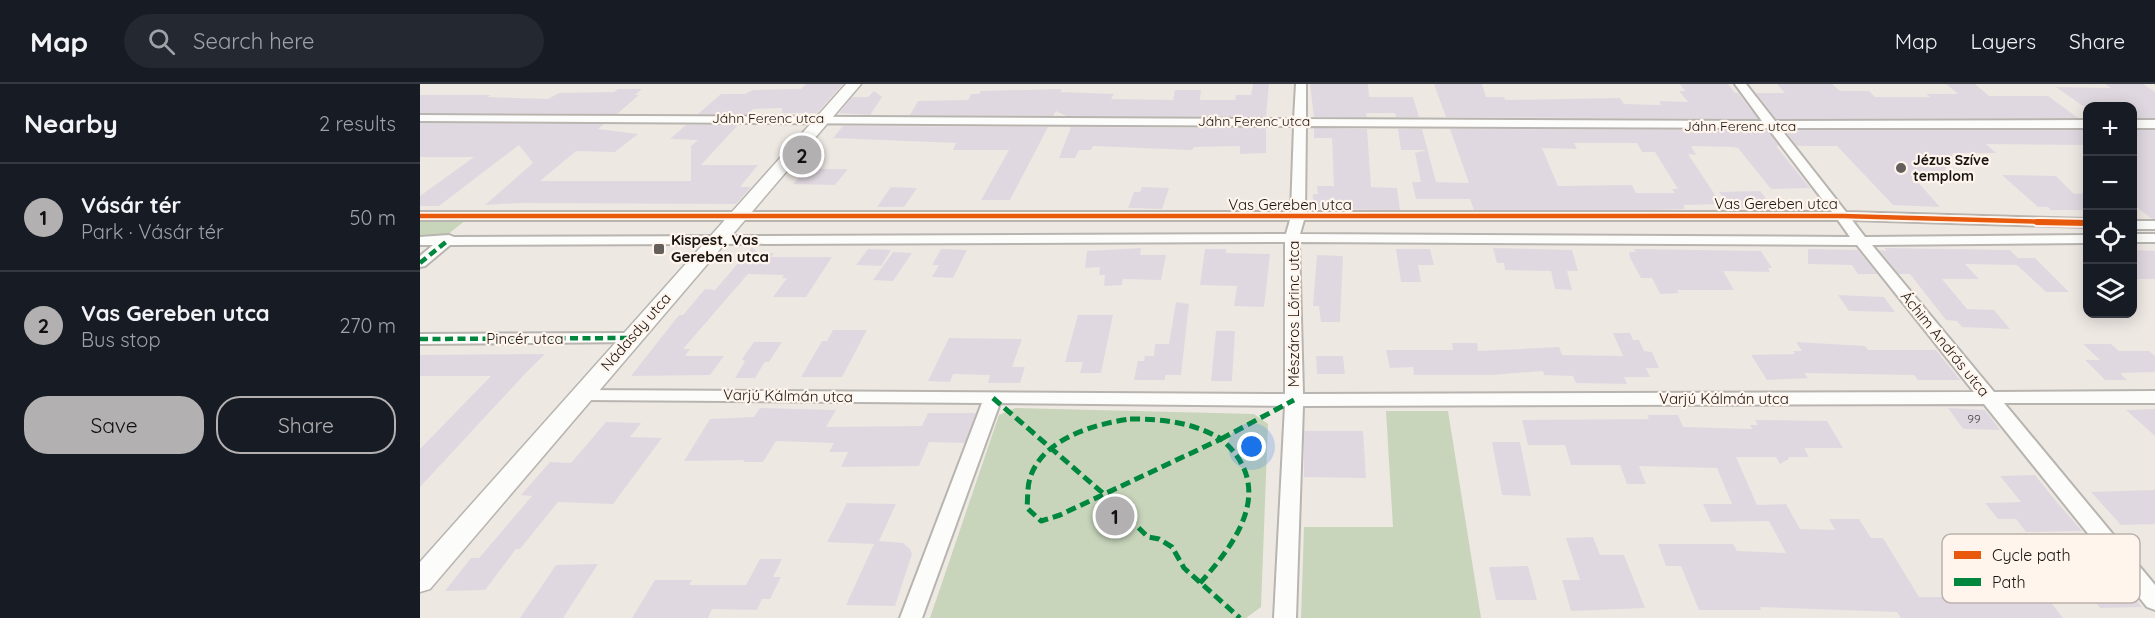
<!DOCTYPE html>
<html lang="en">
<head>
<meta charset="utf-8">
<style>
	:root { --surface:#171b24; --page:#242831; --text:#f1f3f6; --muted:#9ea1a6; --line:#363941; --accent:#b2b0b0 }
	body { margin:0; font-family:Quicksand,sans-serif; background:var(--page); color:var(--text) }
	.controls { position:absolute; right:18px; top:18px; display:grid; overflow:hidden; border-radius:12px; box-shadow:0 3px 15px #0003 }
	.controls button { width:54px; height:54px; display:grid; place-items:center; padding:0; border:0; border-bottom:2px solid var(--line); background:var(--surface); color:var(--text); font:30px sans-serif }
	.you { position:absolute; left:832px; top:363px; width:21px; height:21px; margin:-15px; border:4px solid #fff; border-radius:50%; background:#1a73e8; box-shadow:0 0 0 9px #1a73e833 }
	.badge { display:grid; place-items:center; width:39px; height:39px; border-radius:50%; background:var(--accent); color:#111; font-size:20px; font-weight:700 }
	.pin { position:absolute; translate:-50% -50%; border:3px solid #fff; box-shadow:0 2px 6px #0006 }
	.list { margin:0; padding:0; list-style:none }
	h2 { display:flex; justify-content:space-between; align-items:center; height:78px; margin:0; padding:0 24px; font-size:26px }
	h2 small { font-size:20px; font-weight:400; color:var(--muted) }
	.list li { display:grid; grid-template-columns:39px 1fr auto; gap:18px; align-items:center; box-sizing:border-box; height:108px; padding:0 24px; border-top:2px solid var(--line) }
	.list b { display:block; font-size:22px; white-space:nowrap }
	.list p { margin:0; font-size:20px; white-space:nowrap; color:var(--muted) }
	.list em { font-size:20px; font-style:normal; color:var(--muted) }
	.actions { display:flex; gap:12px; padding:18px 24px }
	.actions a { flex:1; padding:14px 0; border:2px solid var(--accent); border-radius:24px; text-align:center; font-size:21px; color:var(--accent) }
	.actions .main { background:var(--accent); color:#111 }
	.icon { flex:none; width:33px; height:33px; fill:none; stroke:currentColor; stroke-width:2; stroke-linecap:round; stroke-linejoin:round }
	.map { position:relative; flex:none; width:1735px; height:534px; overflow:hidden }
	header { display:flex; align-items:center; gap:36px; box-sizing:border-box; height:84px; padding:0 30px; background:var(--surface); border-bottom:2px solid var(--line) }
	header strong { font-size:28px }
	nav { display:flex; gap:33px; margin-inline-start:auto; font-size:21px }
	.search { width:420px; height:54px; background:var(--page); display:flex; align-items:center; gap:15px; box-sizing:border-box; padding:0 21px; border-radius:33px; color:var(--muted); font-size:22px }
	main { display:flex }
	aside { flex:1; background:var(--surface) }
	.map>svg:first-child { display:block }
</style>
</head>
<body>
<header>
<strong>Map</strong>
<div class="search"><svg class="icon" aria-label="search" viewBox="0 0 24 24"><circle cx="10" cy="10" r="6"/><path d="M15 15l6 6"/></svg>Search here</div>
<nav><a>Map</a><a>Layers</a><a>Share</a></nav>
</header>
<main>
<aside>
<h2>Nearby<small>2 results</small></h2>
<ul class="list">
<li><span class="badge">1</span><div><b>Vásár tér</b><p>Park · Vásár tér</p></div><em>50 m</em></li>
<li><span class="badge">2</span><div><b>Vas Gereben utca</b><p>Bus stop</p></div><em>270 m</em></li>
</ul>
<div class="actions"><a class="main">Save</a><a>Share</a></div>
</aside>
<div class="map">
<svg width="1735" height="534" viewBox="0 0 1735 534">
	<rect width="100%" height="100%" fill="#eee8e3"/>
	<path fill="#c8d5bb" d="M0,134L47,135L22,155H0Z
		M595,324L834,330L848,340L841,523L826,534H510L579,331Z
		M966,327H1028L1061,534H881L884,443H973Z"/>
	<path fill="#e0d8e0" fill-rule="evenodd" d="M386,0H423L397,29H362V24L333,25L328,30H278L301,10H325L333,6L381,5Z
		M833,0H849L846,33L646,32L636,27L633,32L490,31L498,17L548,16L551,10H559L561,7L642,5L640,8L694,10L691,15L753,16L755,6H781L780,16H815L816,11H831Z
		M890,0H948L949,13H993L999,33H976L975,29H946L947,33H894Z
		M1014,0H1062L1066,13H1084L1085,16L1200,14L1204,20L1241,21L1239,17L1268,18L1259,7H1265L1260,0H1308L1315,9H1318L1338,35L1026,33Z
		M1357,0H1412L1420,7H1449L1455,13H1510L1506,10H1538L1526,0H1555L1569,12H1628L1658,34L1356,35L1336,9H1365Z
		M1685,0H1723L1735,8V34H1713V22H1663L1636,3L1691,4Z
		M198,5H222L215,11H219L197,30L0,29V11H71L67,13L128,15L139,9L194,8Z
		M454,7L462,13L450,31L419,29L432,13H448Z
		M0,39L184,40L178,45L218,50L195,68L156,67L120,97H271V62L278,56L250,55L266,41H318L281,81H338L320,103H331L316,120L100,119L65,121L113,79L99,61L19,122H0V112L54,73H0Z
		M423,42L628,43L590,116H561L589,66H533L536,59L413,54Z
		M651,43L846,44V69L820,70V62L774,63L772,66L673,62L671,66H659L655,74H639Z
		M894,44L947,45L951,103L977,104L980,126L893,125V110H898L897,102H914L912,54H894Z
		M978,45H1002L1016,98L1049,99L1030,45L1347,46L1359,62H1356L1390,104L1351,105L1318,64L1313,63L1271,62L1276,71L1268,70L1301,120L1263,121L1265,125L1229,126H1054L1050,115H996L992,98H1001L995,69L1007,66H981ZM1154,59H1217L1222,68H1235L1258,105H1252L1257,112L1255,109H1216L1212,101L1138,102L1122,64L1157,65Z
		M1365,46H1668V61L1566,60L1576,69H1533L1524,88L1515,97H1497L1520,123L1473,121L1417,62H1377Z
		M1713,46H1735V135H1732L1713,120Z
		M386,85H428L415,101L373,100Z
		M1582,91L1636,92L1654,110L1668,109V126H1631L1628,123H1618Z
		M471,103L497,104L484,123H457Z
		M722,103L749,104L742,125L708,124L714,108H720Z
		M1340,107L1353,123L1311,124L1299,108Z
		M332,163L338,169H354L351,173H412L386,213H353L367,194H362L364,191L328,190L263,265H270L265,272H304L290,291L211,292L259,231H263L285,205L295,206Z
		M721,164L720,171H746L741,196L703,195L702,201L684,202L685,191H679L680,183L665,184L667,167Z
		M1073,164L1152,166L1158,187H1147L1152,206L1135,205L1131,187L1085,186L1084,179H1077Z
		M1465,164L1590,166L1598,174H1615L1649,208H1626L1597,181L1545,180L1559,195H1522L1547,225L1574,226L1590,245L1542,243L1537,237L1526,236L1490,190H1479L1459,166L1467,167Z
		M448,165L471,166L461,182L436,181Z
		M521,165L547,166L533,194L512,193L519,181H512Z
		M785,165H806V169L850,170L844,223L814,222L817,202L780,201Z
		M976,165H1010L1014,181H998L1001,198H981Z
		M1214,165L1341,167L1352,184H1348L1350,188L1303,187L1314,206H1257L1259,209L1240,210L1232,194H1221L1210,174L1209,168H1216Z
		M1388,165L1438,166L1457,190H1438L1432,181L1388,180Z
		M1713,166L1735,167V195H1713Z
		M473,168L492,169L473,197L453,196Z
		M897,171L923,172L920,238H901L899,222H893Z
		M1418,211L1464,213L1475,228L1429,227Z
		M756,218L769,220L761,291H745V296H714L718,277H724L725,272H734L735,260H749Z
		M658,231H693L681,289H660L663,278H645Z
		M413,246H447L422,293H381L402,257H407Z
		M796,247H815L812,297H791Z
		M1193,249H1210L1213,256H1219L1224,267L1232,268L1239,284H1226L1230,293H1204L1207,300L1156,299L1153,292L1124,291L1123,287L1072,291H994L993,283L970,284L966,266H1033L1032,259H1057L1058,267L1139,263L1142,271L1203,272Z
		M529,254L602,255L592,283H605L600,299H568L570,291L533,290L530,298L508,297Z
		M334,258H362L349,278H345L335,294H315L325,277L322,275Z
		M1376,258L1445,262L1448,266H1516L1540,296H1498L1494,291L1384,289L1388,294L1347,296L1331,271L1375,270L1373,267H1382Z
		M1663,260H1691L1699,267H1729L1735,272V288L1700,289L1707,296H1685L1665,276H1680Z
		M125,270L103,292L0,403V365L71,292H0V271Z
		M896,272H923L925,290H897Z
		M340,324L416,326L406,343L502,342L508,329H556L545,359L509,358L499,382L421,383L428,368H409L414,359L356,357L343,378H323L325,376L264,377L290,335L334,333Z
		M1528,324L1565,326L1580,346L1543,345Z
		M1735,325V352L1706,326Z
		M1227,331H1258L1263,343L1332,345L1330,341H1338L1335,336L1407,337L1423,364H1384L1389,373H1368L1369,375L1360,380L1356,373H1316L1337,421L1366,420L1380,445L1415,446L1409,435H1439L1451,454H1463L1499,513H1539L1537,510L1559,509L1548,493H1592L1606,512H1626L1643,534H1481L1477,528L1340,523L1341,526H1279L1261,482H1246L1238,460H1313L1317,467L1366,469L1349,437L1291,438L1283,420H1312L1297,384L1219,382L1226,400H1207L1200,381H1151L1145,361H1108L1102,336L1229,335Z
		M186,338L221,339L210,353L242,354L193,420L138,418L100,465H96L65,506L25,507L51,474H59L112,412L101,411L130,378L151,379Z
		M884,347H943L946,394L884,393Z
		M1072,358H1100L1111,412L1082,411Z
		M1615,391L1635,416L1662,447L1606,448L1596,435H1578L1565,419L1601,418L1580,392Z
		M1735,406V440L1701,441L1671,408Z
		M427,419L476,420L459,457L483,459L490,465L492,470L475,522L426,521L454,460L407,458Z
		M1173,453L1180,471H1204L1225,524L1151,527L1142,496H1160L1146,454Z
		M340,475H362L353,493H361L350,515H342L337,526L292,525L288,534H212L235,496H272L269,501H326Z
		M178,480L143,534H100L136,481Z
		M1108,482L1117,516H1076L1069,483Z
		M1694,489L1722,523L1680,524L1653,490Z"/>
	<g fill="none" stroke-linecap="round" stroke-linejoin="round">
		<defs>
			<path id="minor" d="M876,0H886V35L1342,37L1315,0H1326L1355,37L1668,36V44H1360L1426,128L1668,135V143L1432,136L1445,153L1668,151V159L1452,161L1574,308L1735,307V319H1584L1735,501V526L1727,523L1564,320L883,322L876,534H854L865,322L580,319L502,534H480L562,319L163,316L157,314L154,310L157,306L865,310V158L30,161L5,182L0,183V172L13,161H0V153L29,151L34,153L866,150L870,136H0V128H871L874,42L0,37V31L874,35ZM886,42L1348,44L1412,128H885ZM884,136H1418L1430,153L880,150ZM879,158L1437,161L1554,308L883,310Z
				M1712,36H1735V44H1712Z
				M1712,137H1735V145H1712Z
				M1712,150H1735V158H1712Z
				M211,249L217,250L219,254L217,258L0,260V250Z"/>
			<path id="tertiary" d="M426,0H441L10,505L0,508V478Z"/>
		</defs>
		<use href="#minor" stroke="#b8b4af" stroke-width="4"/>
		<use href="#tertiary" stroke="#b8b4af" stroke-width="3"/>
		<use href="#minor" fill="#fcfcfb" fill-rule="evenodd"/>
		<use href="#tertiary" fill="#fcfcfb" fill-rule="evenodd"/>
		<path stroke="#00873e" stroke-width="4.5" stroke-dasharray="8 4.5" stroke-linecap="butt" d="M0,179L27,157
			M0,255L211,254"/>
		<path stroke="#00873e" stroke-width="5" stroke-dasharray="10 5" stroke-linecap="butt" d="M573,314L685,411L728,453L739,455L752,463L764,484L820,534
			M710,335C742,335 773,338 801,355L640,431L621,437L607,424C608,413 607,401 611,391C625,354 675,340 710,335Z
			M801,355L874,316
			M780,499C819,456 856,402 801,355"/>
		<defs>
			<path id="cycleway-far1" d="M0,132H1423L1668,139"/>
			<path id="cycleway" d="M1617,138L1668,139"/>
		</defs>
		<use href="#cycleway-far1" stroke="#fff5ed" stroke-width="8"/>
		<use href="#cycleway" stroke="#fff5ed" stroke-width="10"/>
		<use href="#cycleway-far1" stroke="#e8590c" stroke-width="4.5"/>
		<use href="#cycleway" stroke="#e8590c" stroke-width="6"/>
	</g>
	<g fill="#645f5a" stroke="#fff5ed" stroke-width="2">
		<circle cx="1481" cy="84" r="6"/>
		<rect x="233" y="159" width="12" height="12" rx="3"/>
	</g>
	<g text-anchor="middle" stroke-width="4.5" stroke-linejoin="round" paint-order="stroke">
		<g font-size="12" fill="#4b4645">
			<text x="1554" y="339">99</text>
		</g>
		<g font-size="14" fill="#191511" stroke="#fff5ed">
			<text x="348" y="39">Jáhn Ferenc utca</text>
			<text x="834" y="42">Jáhn Ferenc utca</text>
			<text x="1320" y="47">Jáhn Ferenc utca</text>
		</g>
		<g font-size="14" font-weight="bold" fill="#191511" stroke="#fff5ed" text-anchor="start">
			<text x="1493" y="81">Jézus Szíve<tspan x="1493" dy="16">templom</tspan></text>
		</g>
		<g font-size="15" fill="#191511" stroke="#fff5ed">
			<text x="1356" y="125">Vas Gereben utca</text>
			<text x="870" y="126">Vas Gereben utca</text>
			<text transform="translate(874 230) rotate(-90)" y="5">Mészáros Lőrinc utca</text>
			<text transform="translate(216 248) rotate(-49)" y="5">Nádasdy utca</text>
			<text x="105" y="260">Pincér utca</text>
			<text transform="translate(1525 260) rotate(51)" y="5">Áchim András utca</text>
			<text transform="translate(368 312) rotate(1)" y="5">Varjú Kálmán utca</text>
			<text x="1304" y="320">Varjú Kálmán utca</text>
		</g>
		<g font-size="15" font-weight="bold" fill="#191511" stroke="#fff5ed" text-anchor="start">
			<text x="251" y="161">Kispest, Vas<tspan x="251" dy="17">Gereben utca</tspan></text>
		</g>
	</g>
	<rect x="1522" y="450" width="198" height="69" rx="9" fill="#fff5ed" stroke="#bab2ab" stroke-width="1.5"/>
	<rect x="1534" y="467" width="27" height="8" fill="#e8590c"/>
	<rect x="1534" y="494" width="27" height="8" fill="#00873e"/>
	<g font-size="16" fill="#191511">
		<text x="1572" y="477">Cycle path</text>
		<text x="1572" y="504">Path</text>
	</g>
</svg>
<div class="controls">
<button>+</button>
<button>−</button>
<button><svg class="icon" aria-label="locate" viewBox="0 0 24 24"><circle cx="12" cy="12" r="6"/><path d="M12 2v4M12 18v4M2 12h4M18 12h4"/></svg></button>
<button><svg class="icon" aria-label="layers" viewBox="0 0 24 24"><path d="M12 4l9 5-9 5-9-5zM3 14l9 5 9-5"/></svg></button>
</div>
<div class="you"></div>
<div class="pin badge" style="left:695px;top:432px">1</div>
<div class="pin badge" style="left:382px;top:71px">2</div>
</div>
</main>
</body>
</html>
